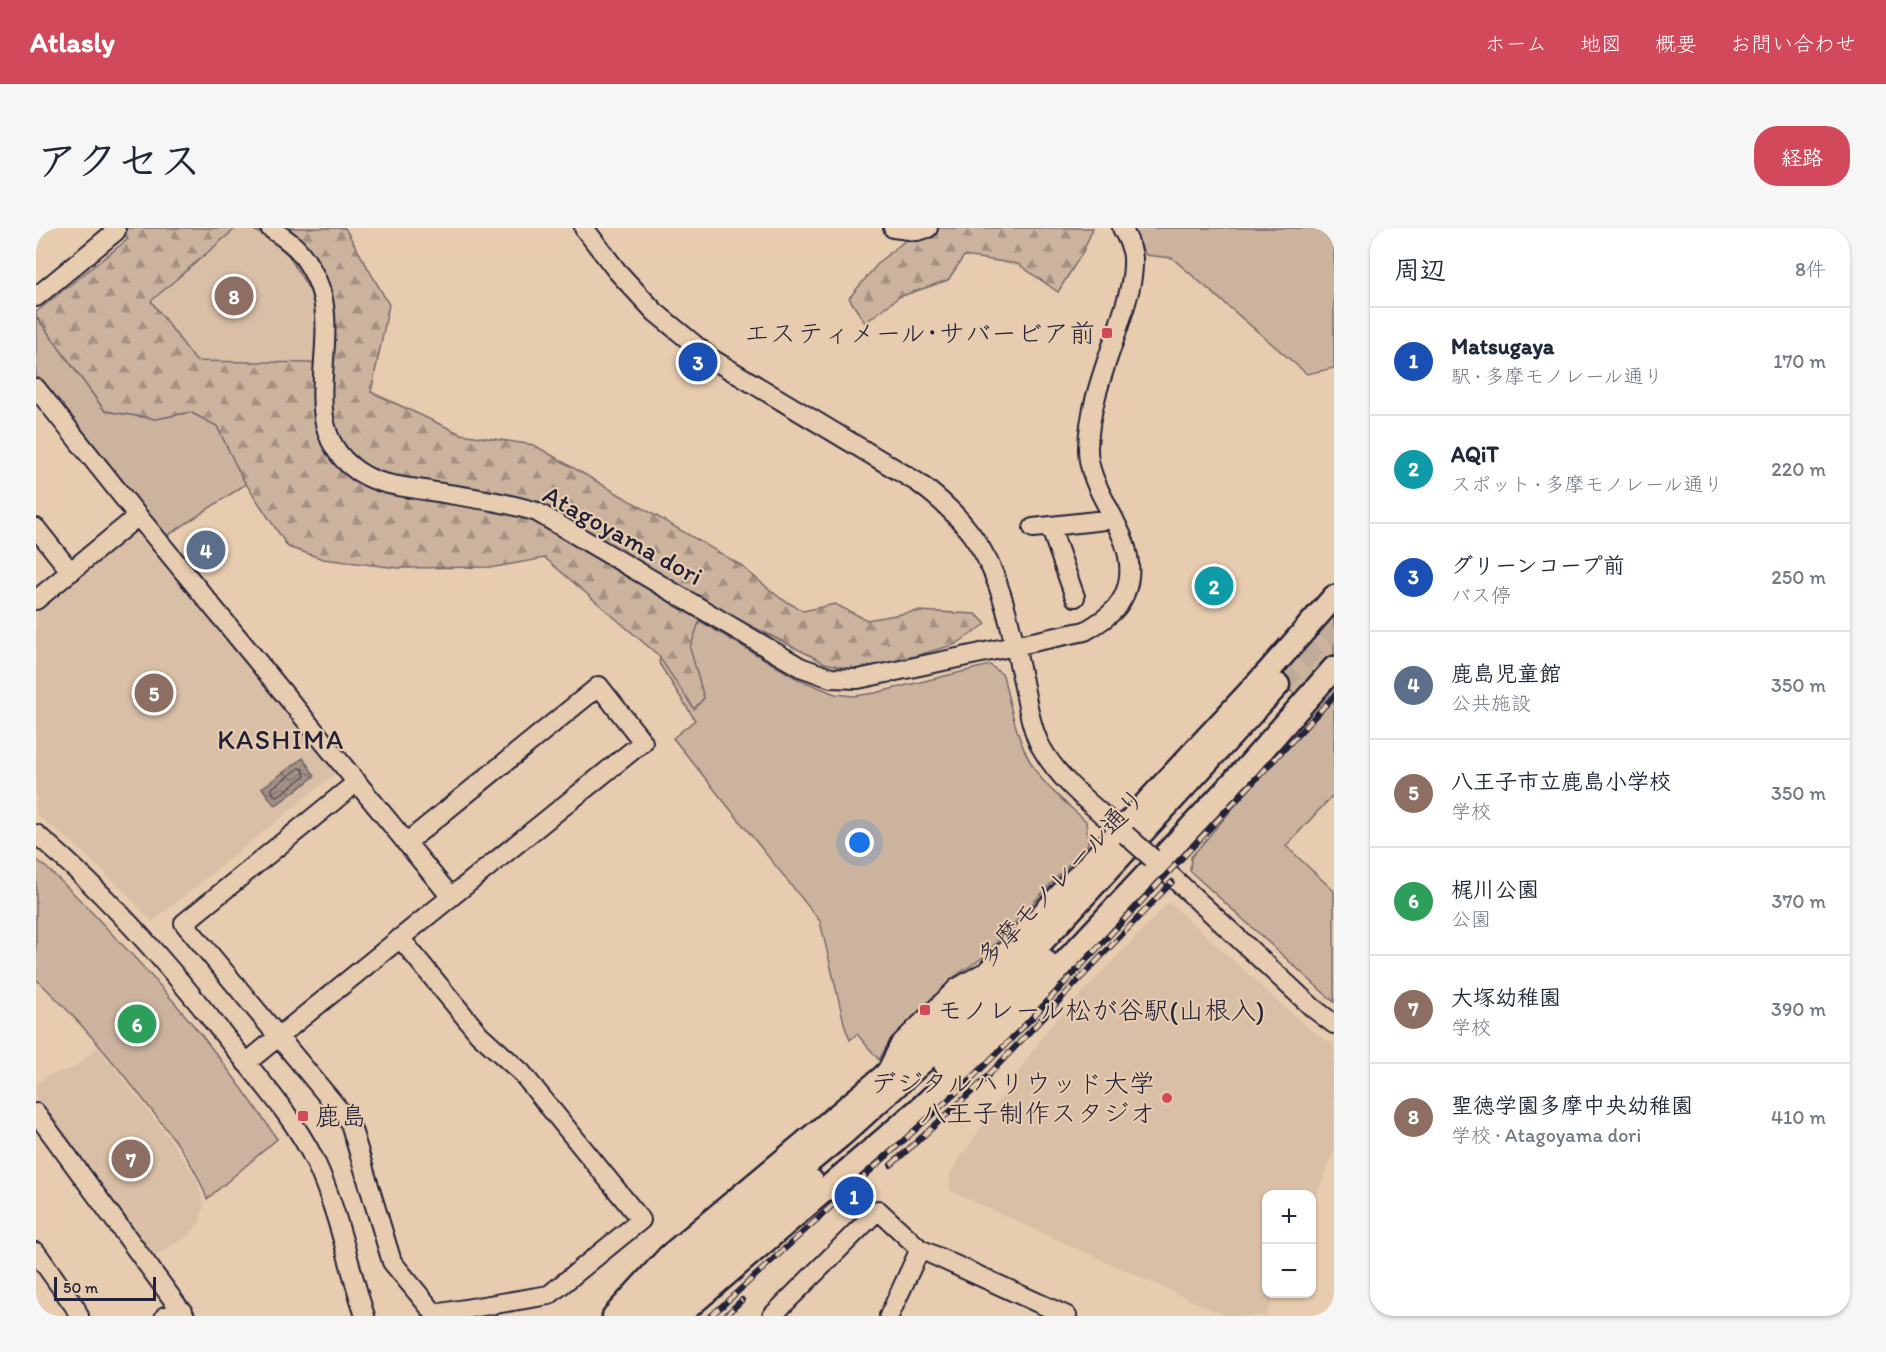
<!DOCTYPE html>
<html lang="ja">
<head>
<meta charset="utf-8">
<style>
	:root { --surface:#fff; --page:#f6f6f7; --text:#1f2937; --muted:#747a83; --line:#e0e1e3; --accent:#d1495b }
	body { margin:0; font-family:Itim,"Klee One",sans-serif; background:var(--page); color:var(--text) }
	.controls { position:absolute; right:18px; bottom:18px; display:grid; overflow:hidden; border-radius:12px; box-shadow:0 2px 4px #0004 }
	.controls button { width:54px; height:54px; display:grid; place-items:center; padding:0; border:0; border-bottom:2px solid var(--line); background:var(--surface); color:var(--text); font:30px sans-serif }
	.scale { position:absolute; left:18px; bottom:15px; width:102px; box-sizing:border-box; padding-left:6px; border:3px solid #22223b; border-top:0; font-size:16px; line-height:21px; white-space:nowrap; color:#22223b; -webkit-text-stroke:4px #e8ccaf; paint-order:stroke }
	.you { position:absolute; left:824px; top:615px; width:21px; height:21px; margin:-15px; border:4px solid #fff; border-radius:50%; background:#1a73e8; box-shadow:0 0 0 9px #1a73e833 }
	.badge { display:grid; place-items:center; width:39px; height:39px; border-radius:50%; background:var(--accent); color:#fff; font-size:20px; font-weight:700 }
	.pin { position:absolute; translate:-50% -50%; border:3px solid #fff; box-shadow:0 2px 6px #0006 }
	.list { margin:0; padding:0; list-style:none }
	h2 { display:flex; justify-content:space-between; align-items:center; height:78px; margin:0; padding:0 24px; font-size:26px }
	h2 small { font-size:20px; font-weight:400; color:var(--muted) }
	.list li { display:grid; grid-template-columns:39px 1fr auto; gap:18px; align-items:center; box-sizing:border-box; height:108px; padding:0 24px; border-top:2px solid var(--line) }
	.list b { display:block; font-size:22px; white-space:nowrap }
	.list p { margin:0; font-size:20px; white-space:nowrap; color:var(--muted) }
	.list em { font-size:20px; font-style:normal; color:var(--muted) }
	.map { position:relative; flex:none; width:1298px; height:1088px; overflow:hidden; border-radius:24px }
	header { display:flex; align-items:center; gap:36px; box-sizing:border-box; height:84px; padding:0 30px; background:var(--accent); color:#fff }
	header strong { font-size:28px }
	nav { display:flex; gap:33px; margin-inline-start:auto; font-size:21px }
	.intro { display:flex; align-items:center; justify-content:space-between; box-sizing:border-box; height:144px; padding:0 36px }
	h1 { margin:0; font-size:42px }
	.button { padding:15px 27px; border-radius:24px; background:var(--accent); color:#fff; font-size:21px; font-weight:700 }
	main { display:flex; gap:36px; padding:0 36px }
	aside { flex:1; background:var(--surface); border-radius:24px; box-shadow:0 2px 4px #0004 }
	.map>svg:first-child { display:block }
</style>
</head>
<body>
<header>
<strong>Atlasly</strong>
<nav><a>ホーム</a><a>地図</a><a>概要</a><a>お問い合わせ</a></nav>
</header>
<div class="intro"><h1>アクセス</h1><a class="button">経路</a></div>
<main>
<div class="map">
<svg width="1298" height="1088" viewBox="0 0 1298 1088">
	<defs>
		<pattern id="forest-firs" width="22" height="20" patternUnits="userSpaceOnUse" patternTransform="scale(1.5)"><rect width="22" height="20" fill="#cbb39e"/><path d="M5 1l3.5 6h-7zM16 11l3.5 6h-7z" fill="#a49182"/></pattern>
		<pattern id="water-waves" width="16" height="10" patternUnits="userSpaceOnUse" patternTransform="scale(1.5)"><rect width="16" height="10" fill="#a29085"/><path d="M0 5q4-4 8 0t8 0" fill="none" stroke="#84756e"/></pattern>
	</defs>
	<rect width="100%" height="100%" fill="#e8ccaf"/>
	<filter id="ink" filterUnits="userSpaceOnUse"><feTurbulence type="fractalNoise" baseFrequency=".0167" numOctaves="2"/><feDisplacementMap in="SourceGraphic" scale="12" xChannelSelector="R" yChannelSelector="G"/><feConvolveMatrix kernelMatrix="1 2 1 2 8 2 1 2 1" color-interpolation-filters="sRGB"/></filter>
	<g filter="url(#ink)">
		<path fill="#d9bfa6" d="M200,0H215L239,15L253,28L274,63L283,93L278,135L160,133L115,73Z
			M105,304L300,545L116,694L89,664L38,616L0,586V385L98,305Z
			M1133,674L1247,778L1276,803L1298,817V923L1276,977V966H1230V1066H1239L1230,1088H1190L914,963V945L1010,803Z
			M62,819L134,911L160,950L168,975L165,992L154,1007L115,1030L0,871V856L11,848L38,840Z"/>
		<path fill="#cbb39e" stroke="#766a6c" stroke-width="1.5" d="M1095,0H1298V140L1271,146L1136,30L1110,27Z
			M0,88L69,183L120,191L154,184L181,198L210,256L128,310L0,149Z
			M635,376L760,450L799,466L818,468L839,465L954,437L967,447C976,485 983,528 1012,558C1024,571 1037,581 1050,593L1052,616L946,730L919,748L855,811L843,832L821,806L814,812L809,799L784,693L637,510L659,492L623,435Z
			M1298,378V426L1262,469L1239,450Z
			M1298,463V566L1250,618L1298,663V774L1154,643L1155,629Z
			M0,631C28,654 53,681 78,708C139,771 193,838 241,911L171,971C159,934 133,905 110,875C75,831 41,789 0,751Z"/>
		<path fill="url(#forest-firs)" stroke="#766a6c" stroke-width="1.5" d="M85,0H200L115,73L160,133L278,135L283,93L274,63L253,28L239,15L215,0H309L353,77L335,164L425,206L498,217L703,336L744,370L767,383L799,376L831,392L882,383L940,386L950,396L920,416L855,435L818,442L789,435L682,381L665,389L654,420L668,470L658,481L622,427L509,330L459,339L362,340L287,331L252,319L206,250L181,198L154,184L120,191L69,183L0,88V84L92,11Z
			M903,0H1057L1047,24L1022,64L982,36L928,28L912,52L863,69L829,95L813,70L845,32L875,8Z"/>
		<path fill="url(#water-waves)" stroke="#6f6467" stroke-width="1.5" d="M267,530L279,548L239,578L226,560Z"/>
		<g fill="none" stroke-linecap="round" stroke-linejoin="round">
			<path stroke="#554e59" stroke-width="1.5" d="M263,540L267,541L269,548L242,568L238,567L236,563V560Z"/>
			<path stroke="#c0aa98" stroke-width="22" stroke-dasharray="22 11" stroke-linecap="butt" d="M1242,457L1298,399"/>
			<defs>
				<path id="minor" d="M234,0C241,5 249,10 256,16C269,27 282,51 286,67C301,128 258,208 328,247C348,258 372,259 394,263C430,269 466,273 501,284L764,439L795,450L822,451L1049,403C1072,390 1090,377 1093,349C1098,302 1051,264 1052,220C1053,177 1070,137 1083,97C1090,75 1098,53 1097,30C1097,20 1090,8 1086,0
					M548,0L581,43L619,84L676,131L881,254C958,309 966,362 986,449C991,472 994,498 1005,519C1024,554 1061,581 1090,607
					M857,0L881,3L892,0
					M0,69L80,3L78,0
					M0,160L102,288L0,372
					M102,288L415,669L210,835
					M1014,298L1039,369
					M0,300L35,344
					M997,300L1078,291
					M321,554L148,695L314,895L356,1034L399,1086L513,1067L605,992L485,844L443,806L364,710
					M0,606C76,670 139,745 200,822C228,857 259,892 279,933C302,982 312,1036 329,1088
					M370,615L563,458L607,514L415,669
					M1116,630L1277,780L1298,796
					M852,840L864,816L921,760L945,746
					M0,885L149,1088
					M0,1024L39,1079L43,1088
					M129,1088L147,1083
					M736,1088L842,982L884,1021L1031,1088
					M853,1088L884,1021"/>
				<path id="major" d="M909,836L964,782L1009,733
					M578,1088L633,1028L847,849L927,772L1231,445L1298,369
					M600,1088L644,1041L807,906L906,816L988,733L1242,457
					M625,1088C668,1036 724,996 776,953
					M642,1088L881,883L942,827L1213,537L1298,440"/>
			</defs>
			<use href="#minor" stroke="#22223b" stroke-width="22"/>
			<use href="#major" stroke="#22223b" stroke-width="27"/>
			<use href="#minor" stroke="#e8ccaf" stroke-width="18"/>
			<use href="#major" stroke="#e8ccaf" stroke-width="22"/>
			<defs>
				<path id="rail" d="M855,937L941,859L1136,654
					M675,1088L935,851L996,790L1298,468
					M689,1088L706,1072"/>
			</defs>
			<use href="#rail" stroke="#22223b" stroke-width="6"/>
			<use href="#rail" stroke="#e8ccaf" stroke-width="4" stroke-dasharray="11" stroke-linecap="butt"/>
			<defs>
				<path id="minor-bridge" d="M1090,607L1116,630"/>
			</defs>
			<use href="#minor-bridge" stroke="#22223b" stroke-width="22" stroke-linecap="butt"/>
			<use href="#minor-bridge" stroke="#e8ccaf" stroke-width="18"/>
		</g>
	</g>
	<g fill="#d1495b" stroke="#e8ccaf" stroke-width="2">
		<rect x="1065" y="99" width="12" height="12" rx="3"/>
		<rect x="883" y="776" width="12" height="12" rx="3"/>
		<circle cx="1131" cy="870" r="6"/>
		<rect x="261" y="882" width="12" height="12" rx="3"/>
	</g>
	<g text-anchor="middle" stroke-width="4.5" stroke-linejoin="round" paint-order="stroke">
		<g font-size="26" fill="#22223b" stroke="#e8ccaf" text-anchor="end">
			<text x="1059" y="114">エスティメール･サバービア前</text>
			<text x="901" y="791" text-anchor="start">モノレール松が谷駅(山根入)</text>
			<text x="1119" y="864">デジタルハリウッド大学<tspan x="1119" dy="30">八王子制作スタジオ</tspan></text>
			<text x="279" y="897" text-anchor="start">鹿島</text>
		</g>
		<g font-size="26" fill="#22223b" stroke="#e8ccaf">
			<text transform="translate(587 307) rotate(29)" y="9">Atagoyama dori</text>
			<text transform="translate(1025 649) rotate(-47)" y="9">多摩モノレール通り</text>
		</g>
		<g font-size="27" letter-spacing="1.5" fill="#22223b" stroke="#e8ccaf">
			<text x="245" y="521">KASHIMA</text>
		</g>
	</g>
</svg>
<div class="controls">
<button>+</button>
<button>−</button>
</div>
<div class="scale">50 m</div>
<div class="you"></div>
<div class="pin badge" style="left:818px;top:968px;background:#1a4fb4">1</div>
<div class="pin badge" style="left:1178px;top:358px;background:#0f9aa8">2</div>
<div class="pin badge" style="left:662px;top:134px;background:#1a4fb4">3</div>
<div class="pin badge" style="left:170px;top:322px;background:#5c6f8a">4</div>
<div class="pin badge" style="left:118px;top:465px;background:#8d6e63">5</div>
<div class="pin badge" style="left:101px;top:796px;background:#2e9e5b">6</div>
<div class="pin badge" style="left:95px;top:931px;background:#8d6e63">7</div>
<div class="pin badge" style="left:198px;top:68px;background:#8d6e63">8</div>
</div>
<aside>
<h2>周辺<small>8件</small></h2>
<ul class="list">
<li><span class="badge" style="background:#1a4fb4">1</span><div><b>Matsugaya</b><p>駅 · 多摩モノレール通り</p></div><em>170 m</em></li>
<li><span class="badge" style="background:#0f9aa8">2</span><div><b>AQiT</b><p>スポット · 多摩モノレール通り</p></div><em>220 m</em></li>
<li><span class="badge" style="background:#1a4fb4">3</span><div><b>グリーンコープ前</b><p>バス停</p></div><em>250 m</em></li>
<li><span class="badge" style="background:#5c6f8a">4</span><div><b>鹿島児童館</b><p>公共施設</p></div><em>350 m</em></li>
<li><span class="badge" style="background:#8d6e63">5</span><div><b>八王子市立鹿島小学校</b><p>学校</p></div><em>350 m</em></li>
<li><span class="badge" style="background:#2e9e5b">6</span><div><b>梶川公園</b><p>公園</p></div><em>370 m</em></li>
<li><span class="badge" style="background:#8d6e63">7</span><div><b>大塚幼稚園</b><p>学校</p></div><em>390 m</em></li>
<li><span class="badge" style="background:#8d6e63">8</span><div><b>聖徳学園多摩中央幼稚園</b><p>学校 · Atagoyama dori</p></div><em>410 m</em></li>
</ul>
</aside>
</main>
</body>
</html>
